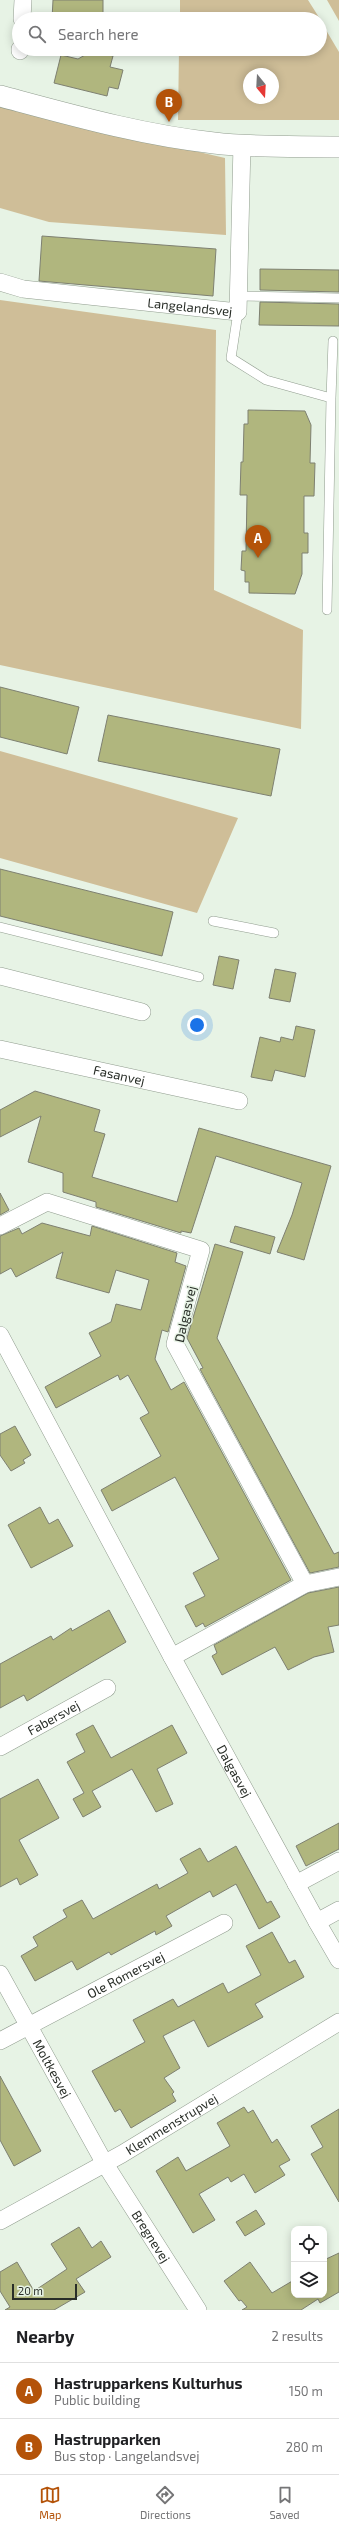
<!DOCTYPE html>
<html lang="en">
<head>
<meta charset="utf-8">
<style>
	:root { --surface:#fff; --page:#f6f6f6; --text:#202124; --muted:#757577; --line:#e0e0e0; --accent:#b45309 }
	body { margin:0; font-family:"Exo 2",sans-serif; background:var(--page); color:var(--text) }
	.controls { position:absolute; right:12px; bottom:12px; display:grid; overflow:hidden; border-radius:8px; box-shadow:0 2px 10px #0003 }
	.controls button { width:36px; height:36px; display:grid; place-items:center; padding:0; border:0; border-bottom:1px solid var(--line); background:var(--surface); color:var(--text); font:20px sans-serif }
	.compass { position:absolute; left:243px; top:68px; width:36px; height:36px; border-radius:50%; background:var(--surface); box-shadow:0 2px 10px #0003; rotate:162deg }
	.scale { position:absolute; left:12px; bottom:10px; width:65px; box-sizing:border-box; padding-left:4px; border:2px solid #292e28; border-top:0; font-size:11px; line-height:14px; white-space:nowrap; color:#292e28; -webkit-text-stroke:3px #e7f3e5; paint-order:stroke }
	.you { position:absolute; left:197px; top:1025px; width:14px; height:14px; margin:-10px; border:3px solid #fff; border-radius:50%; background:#1a73e8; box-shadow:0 0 0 6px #1a73e833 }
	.badge { display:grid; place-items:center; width:26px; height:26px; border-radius:50%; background:var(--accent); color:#fff; font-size:13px; font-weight:700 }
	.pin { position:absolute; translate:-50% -33px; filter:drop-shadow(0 1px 2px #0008) }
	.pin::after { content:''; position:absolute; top:21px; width:14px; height:12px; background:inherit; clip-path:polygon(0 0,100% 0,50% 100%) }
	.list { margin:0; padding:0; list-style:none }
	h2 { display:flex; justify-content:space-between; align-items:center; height:52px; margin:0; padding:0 16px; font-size:17px }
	h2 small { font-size:13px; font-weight:400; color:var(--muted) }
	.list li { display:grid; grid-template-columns:26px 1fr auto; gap:12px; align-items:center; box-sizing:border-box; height:56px; padding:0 16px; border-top:1px solid var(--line) }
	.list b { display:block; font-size:15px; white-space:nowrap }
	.list p { margin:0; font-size:13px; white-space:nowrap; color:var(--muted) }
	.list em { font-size:13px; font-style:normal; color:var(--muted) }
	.icon { flex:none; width:22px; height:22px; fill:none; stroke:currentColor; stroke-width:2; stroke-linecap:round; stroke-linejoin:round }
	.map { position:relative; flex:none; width:339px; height:2310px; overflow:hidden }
	.search { position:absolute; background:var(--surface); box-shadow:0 2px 10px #0003; left:12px; right:12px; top:12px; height:44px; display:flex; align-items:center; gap:10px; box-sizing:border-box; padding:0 14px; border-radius:22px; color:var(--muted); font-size:15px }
	.sheet { height:164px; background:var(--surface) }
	nav { display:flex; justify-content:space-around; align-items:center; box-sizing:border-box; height:56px; border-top:1px solid var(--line); background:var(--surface); font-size:11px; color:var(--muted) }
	nav a { display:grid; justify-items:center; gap:2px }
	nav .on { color:var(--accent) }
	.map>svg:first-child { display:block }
</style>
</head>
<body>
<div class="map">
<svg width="339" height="2310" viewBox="0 0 339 2310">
	<rect width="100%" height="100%" fill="#e7f3e5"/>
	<path fill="#cfbe98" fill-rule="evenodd" d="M180,0H308L320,19H180Z
		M327,0H339V21Z
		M320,20L339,52V120H178L179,49H320ZM249,74H273V98H249Z
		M0,106L225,158L226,235L49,222L0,208Z
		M0,300L216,330L214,590L303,630L301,729L0,665Z
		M0,751L238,818L197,913L0,858Z"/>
	<path fill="#b0b67e" stroke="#7e8071" d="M53,0H103V19H52Z
		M92,51L113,56L110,67L123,70L118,89L109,87L107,96L54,83L61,55L78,59Z
		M42,236L216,249L213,296L39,281Z
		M260,269L339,270V292L260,290Z
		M260,302L339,304V326L259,325Z
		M248,410L305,411L311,425L310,463H315L314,496H304V533H308V553H302V574L295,594L249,593V582H245V571L241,570L242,551H246L247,495H240L241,462H243L244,424H248Z
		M0,687L79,707L67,754L0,737Z
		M108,715L280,749L271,796L98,761Z
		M0,869L173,912L162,956L0,916Z
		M219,956L239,960L233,989L213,985Z
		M275,969L296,973L290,1002L269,998Z
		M296,1026L315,1030L305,1077L275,1070L272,1081L251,1077L260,1037L280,1042L281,1037L293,1040Z
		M35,1091L100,1110L94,1131L105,1134L92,1177L177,1202L199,1128L331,1166L304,1260L277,1252L292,1215L302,1183L216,1156L191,1233L181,1231V1233L96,1207V1202L63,1192V1173L28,1162L41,1116L0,1137V1110Z
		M0,1193L9,1210L0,1215Z
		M42,1223L90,1236L92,1226L177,1253L175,1262L186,1266L168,1332L162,1330L155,1359L171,1390L184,1382L291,1580L205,1627L203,1623L196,1627L185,1606L205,1596L193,1573L219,1559L175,1477L112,1511L101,1490L161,1456L140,1418L149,1413L128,1375L120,1380L118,1375L56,1408L45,1387L101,1356L89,1333L111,1322L116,1304L141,1310L149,1280L116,1270L109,1293L56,1278L63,1252L16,1277L11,1268L0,1274V1236L19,1228L22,1234Z
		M235,1226L275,1237L270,1254L230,1242Z
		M215,1244L243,1252L217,1338L334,1554L339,1552V1567L310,1573L202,1373L200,1369L203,1368L187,1338Z
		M15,1426L31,1455L23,1460L25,1463L11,1471L0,1455V1434Z
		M40,1507L49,1524L58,1519L73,1546L31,1568L8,1525Z
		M339,1587V1625L328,1627L334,1652L314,1657L288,1670L275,1647L222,1675L212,1656L217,1653L214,1645L308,1593Z
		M109,1610L126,1642L27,1701L24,1695L0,1708V1664L51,1636L53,1640L71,1628L72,1631Z
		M93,1725L111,1758L172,1725L187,1753L157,1769L173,1804L156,1812L132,1769L92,1791L101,1807L83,1817L73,1799L84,1793L67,1762L85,1752L76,1734Z
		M38,1779L59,1818L19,1840L38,1875L20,1885L17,1878L0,1887V1799Z
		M339,1823V1849L306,1866L296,1846Z
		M236,1846L267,1903L271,1901L280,1917L259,1929L236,1884L213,1897L210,1891L166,1916L172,1926L156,1935L155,1931L111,1955L109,1952L77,1970L72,1961L35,1981L21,1956L38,1946L33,1937L67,1917L63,1910L82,1900L93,1919L157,1884L159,1889L188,1873L180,1859L200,1848L208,1862Z
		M272,1932L289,1963L295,1960L304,1977L255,2004L263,2017L208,2047L194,2020L163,2036L180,2068L164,2078L174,2092L172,2094L176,2101L131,2128L120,2109L115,2112L92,2071L145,2042L133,2020L173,1999L178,2007L223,1983L228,1993L261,1975L246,1946Z
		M0,2076L41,2151L14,2166L0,2140Z
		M244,2107L248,2113L253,2110L272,2143L277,2139L290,2160L279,2166L285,2175L255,2193L244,2174L231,2182L228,2177L199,2194L215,2220L193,2233L156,2171L178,2157L186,2171L230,2146L217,2123Z
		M339,2109V2202L311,2154L323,2147L311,2126Z
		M256,2210L265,2224L245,2236L236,2222Z
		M79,2227L92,2248L101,2241L111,2257L76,2279L85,2292L54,2310H5L10,2307L0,2291V2272L17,2262L34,2291L67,2269L51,2244Z
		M339,2253V2292L320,2303L318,2299L301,2310H242L247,2307L241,2300L239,2301L224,2281L250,2262L272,2293L294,2280V2295H324V2260Z"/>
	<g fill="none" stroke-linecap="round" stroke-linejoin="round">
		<defs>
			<path id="service" d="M238,296L338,298
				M238,312L231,358L266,380L331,398L327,610
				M331,398L333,341
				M213,921L274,933
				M0,927L199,977"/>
			<g id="minor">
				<path d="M22,19L23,0"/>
				<path d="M20,51V49"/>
				<path id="s1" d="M0,282L23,289L238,312L242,144"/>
				<path d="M0,976L142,1012"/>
				<path id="s2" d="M0,1049L239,1101"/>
				<path d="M0,1226L47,1202L201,1250L175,1344L305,1584L172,1657"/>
				<path id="s3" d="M0,1335L172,1657L317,1922L339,1910"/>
				<path d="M305,1584L339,1577"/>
				<path id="s4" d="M0,1747L107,1688"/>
				<path d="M296,1884L339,1861"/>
				<path d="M317,1922L339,1960"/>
				<path id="s5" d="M0,1974L105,2164L198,2310"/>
				<path id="s6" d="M0,2041L224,1923"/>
				<path id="s7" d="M0,2221L122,2154L339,2022"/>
			</g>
			<path id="tertiary" d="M0,96C71,115 141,135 214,143C255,148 298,146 339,147"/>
		</defs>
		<use href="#service" stroke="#919d8f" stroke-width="10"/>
		<use href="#minor" stroke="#919d8f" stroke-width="18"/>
		<use href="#tertiary" stroke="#919d8f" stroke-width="22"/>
		<use href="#service" stroke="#fff" stroke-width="9"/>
		<use href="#minor" stroke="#fff" stroke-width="17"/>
		<use href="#tertiary" stroke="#fff" stroke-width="21"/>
	</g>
	<g text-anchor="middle" stroke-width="3" stroke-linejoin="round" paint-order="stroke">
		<g font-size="13" fill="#292e28" stroke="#e7f3e5">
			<text dy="5" stroke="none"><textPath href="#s1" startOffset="192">Langelandsvej</textPath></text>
			<text dy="5" stroke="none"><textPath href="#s2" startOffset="122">Fasanvej</textPath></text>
			<text transform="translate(185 1314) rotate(-77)" y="5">Dalgasvej</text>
			<text dy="5" stroke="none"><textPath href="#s4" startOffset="61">Fabersvej</textPath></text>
			<text dy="5" stroke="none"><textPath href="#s3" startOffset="495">Dalgasvej</textPath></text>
			<text dy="5" stroke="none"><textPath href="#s6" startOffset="142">Ole Rømersvej</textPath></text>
			<text dy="5" stroke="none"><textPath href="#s5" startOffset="108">Moltkesvej</textPath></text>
			<text dy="5" stroke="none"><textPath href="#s7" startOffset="197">Klemmenstrupvej</textPath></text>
			<text dy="5" stroke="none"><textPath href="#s5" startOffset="303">Bregnevej</textPath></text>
		</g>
	</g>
</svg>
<div class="controls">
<button><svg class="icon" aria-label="locate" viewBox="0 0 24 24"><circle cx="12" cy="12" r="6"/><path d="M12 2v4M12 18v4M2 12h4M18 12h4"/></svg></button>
<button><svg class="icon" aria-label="layers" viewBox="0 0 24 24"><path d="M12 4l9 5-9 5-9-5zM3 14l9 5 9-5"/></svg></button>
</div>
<svg class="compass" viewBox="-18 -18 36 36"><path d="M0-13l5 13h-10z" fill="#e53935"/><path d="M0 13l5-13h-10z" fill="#757577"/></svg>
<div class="scale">20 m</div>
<div class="you"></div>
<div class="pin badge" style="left:258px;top:558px">A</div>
<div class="pin badge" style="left:169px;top:122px">B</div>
<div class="search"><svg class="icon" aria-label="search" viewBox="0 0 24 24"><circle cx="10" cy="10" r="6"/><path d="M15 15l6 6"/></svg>Search here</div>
</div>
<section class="sheet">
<h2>Nearby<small>2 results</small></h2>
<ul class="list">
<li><span class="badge">A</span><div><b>Hastrupparkens Kulturhus</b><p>Public building</p></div><em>150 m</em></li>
<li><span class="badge">B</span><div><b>Hastrupparken</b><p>Bus stop · Langelandsvej</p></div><em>280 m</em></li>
</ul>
</section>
<nav>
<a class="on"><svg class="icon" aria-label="map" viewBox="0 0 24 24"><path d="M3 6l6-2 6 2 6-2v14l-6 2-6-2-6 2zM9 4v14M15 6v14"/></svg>Map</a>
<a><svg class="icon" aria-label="directions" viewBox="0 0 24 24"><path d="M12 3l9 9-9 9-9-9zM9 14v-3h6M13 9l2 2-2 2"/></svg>Directions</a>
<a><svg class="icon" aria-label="saved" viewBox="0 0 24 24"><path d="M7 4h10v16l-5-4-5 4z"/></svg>Saved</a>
</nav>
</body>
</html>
